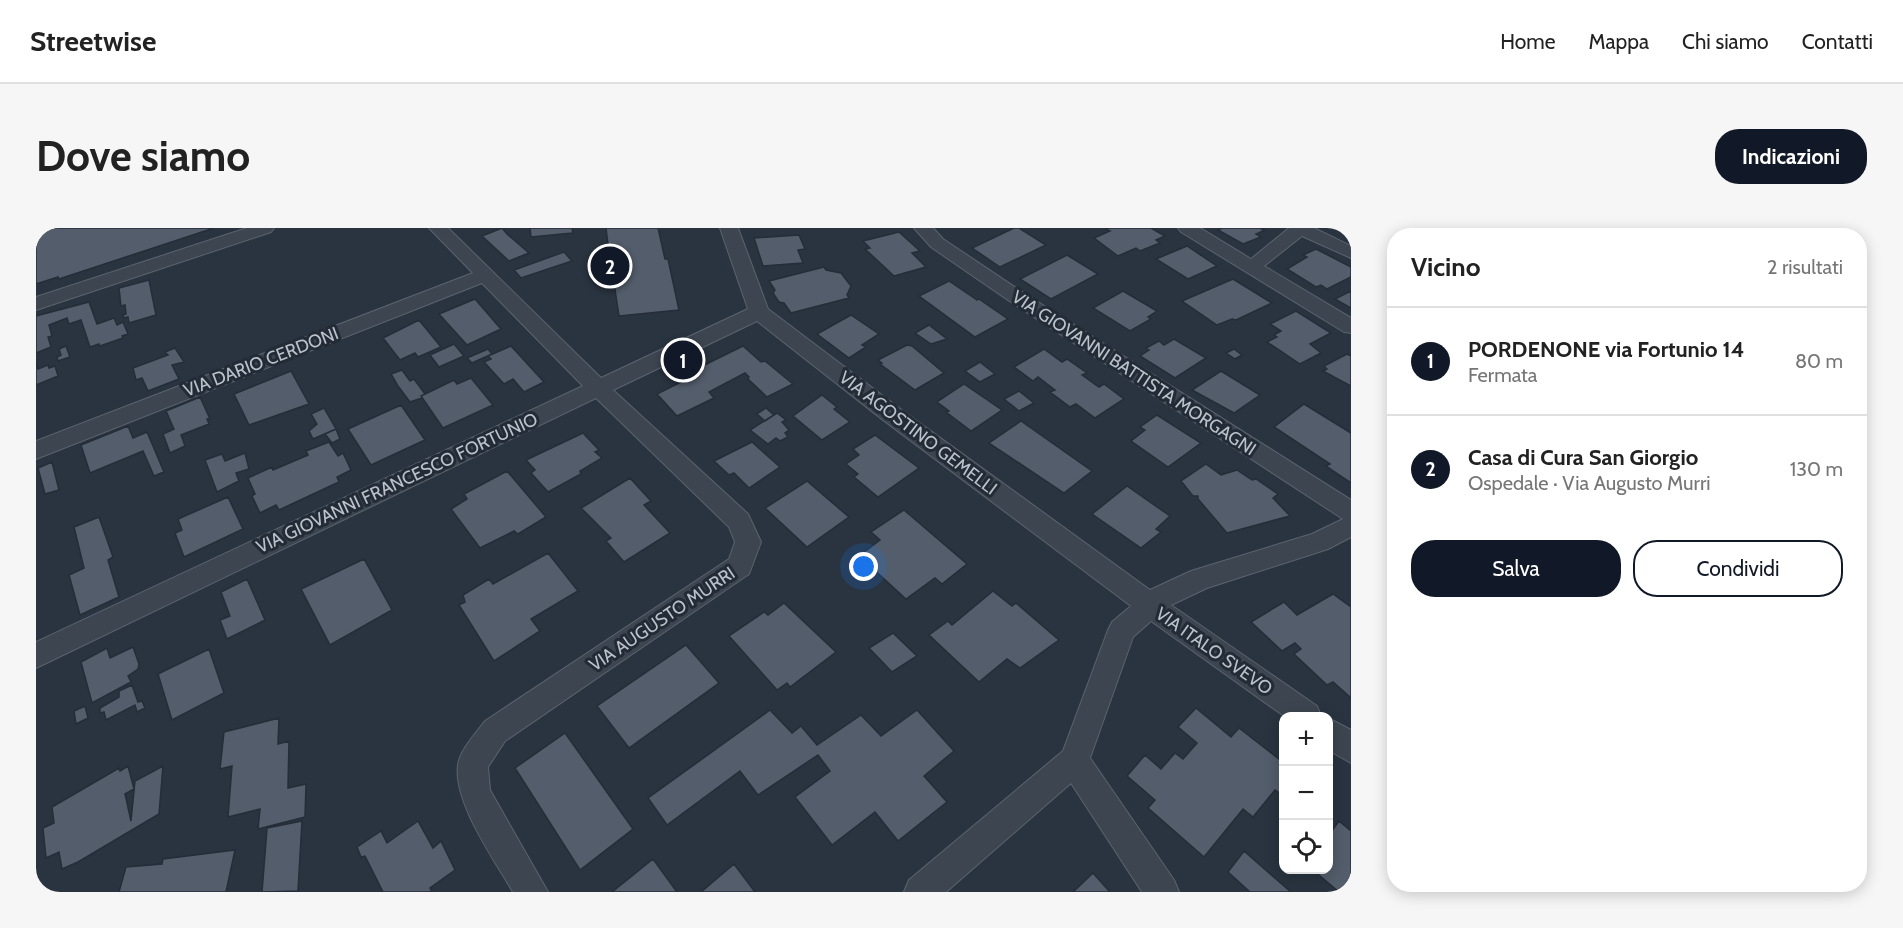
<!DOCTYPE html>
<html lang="it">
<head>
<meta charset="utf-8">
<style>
	:root { --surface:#fff; --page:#f6f6f6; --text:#222; --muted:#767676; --line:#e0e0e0; --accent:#111827 }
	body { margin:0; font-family:Cabin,sans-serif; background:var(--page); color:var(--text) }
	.controls { position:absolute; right:18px; bottom:18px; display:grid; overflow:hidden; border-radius:12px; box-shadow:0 3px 15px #0003 }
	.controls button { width:54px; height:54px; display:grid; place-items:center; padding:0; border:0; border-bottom:2px solid var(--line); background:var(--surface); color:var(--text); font:30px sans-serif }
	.you { position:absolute; left:828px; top:339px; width:21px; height:21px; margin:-15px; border:4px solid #fff; border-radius:50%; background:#1a73e8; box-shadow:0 0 0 9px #1a73e833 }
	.badge { display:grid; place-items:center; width:39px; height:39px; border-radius:50%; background:var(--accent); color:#fff; font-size:20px; font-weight:700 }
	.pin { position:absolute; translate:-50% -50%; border:3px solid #fff; box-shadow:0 2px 6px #0006 }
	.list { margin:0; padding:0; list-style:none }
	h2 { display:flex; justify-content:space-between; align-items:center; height:78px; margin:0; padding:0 24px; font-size:26px }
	h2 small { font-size:20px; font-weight:400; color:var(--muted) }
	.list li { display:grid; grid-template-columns:39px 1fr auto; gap:18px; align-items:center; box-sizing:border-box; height:108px; padding:0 24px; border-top:2px solid var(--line) }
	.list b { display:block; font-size:22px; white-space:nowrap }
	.list p { margin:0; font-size:20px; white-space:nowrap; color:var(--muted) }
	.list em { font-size:20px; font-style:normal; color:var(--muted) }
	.actions { display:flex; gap:12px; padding:18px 24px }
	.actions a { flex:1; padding:14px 0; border:2px solid var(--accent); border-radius:24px; text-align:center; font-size:21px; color:var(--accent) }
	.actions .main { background:var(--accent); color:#fff }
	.icon { flex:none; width:33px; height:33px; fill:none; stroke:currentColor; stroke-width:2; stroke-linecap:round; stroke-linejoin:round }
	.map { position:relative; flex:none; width:1315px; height:664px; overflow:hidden; border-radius:24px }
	header { display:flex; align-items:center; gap:36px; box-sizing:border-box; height:84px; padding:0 30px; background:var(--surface); border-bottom:2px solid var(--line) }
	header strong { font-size:28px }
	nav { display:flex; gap:33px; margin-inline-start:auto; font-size:21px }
	.intro { display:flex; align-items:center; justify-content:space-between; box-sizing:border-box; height:144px; padding:0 36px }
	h1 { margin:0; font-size:42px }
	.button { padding:15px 27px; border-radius:24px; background:var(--accent); color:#fff; font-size:21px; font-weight:700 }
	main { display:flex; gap:36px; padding:0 36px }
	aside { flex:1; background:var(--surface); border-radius:24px; box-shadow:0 3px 15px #0003 }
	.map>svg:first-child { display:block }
</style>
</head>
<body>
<header>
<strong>Streetwise</strong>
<nav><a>Home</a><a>Mappa</a><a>Chi siamo</a><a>Contatti</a></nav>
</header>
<div class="intro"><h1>Dove siamo</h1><a class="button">Indicazioni</a></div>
<main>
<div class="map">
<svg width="1315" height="664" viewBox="0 0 1315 664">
	<rect width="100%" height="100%" fill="#293440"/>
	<path fill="#535d6b" stroke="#242d38" stroke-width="1.5" d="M4,0H178L23,51L22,49L0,56V2Z
		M466,0L471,6L493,25L473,33L446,8Z
		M494,0H536L537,5L495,9Z
		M570,0H622L629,31H632L643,82L583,88L575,35L583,34L581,25H573Z
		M978,0H983L1010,17L964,39L936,20Z
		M1115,0L1129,8L1120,12L1124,15L1104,23L1100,20L1082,28L1058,10L1074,3L1070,1L1072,0Z
		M1186,0H1228L1226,1L1229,2L1220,6L1225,9L1207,16L1182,2Z
		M863,4L884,23L876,25L890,39L858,48L829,21L834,20L827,13Z
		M763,7L769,21L762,22L767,35L727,38L718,10Z
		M1151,18L1181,38L1152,51L1120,31Z
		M1280,21L1315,39V49L1291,61L1285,57L1280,59L1251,41L1271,29L1267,27Z
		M528,24L536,33L485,50L478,42Z
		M1031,27L1062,46L1015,71L984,51Z
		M788,39L790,42L805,45L815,58L811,67L813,70L755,85L748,75L743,74L737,65L739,62L733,53Z
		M1197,51L1236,75L1200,92L1196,91L1181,97L1146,73Z
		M113,52L120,87L93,95L92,89L88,90L87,87L90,86L89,77L85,78L83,60Z
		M913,53L941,72L943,71L972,91L939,109L883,68Z
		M1087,63L1121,83L1112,89L1115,91L1094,103L1057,80Z
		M1315,63V80L1299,71Z
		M439,71L465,101L431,117L403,86Z
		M53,74L61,96L78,90L81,97L87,94L92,106L86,108L87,110L64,118L63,116L54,119L45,92L33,96L31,90L13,97L16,108L12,109L15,119L0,125V88Z
		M1260,83L1295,105L1274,116L1285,125L1264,136L1231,114L1241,109L1238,107L1245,103L1234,96Z
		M815,87L843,106L826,117L830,119L813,130L781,106Z
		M383,92L405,119L382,129L379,125L364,132L347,110Z
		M893,97L911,111L895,116L879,105Z
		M1138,111L1170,130L1139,150L1104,128L1113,122L1110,120L1123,113L1128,117Z
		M418,116L428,128L403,139L394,127Z
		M871,117L876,118L908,145L879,162L844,136L846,135L842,132Z
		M30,118L34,129L22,133L21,129L25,127L23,121Z
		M475,118L508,154L488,164L477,151L468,156L448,134L455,131L452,128Z
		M707,118L725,134L729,133L757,156L731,169L712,151L713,149L709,145L673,164L678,170L641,188L621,166L657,148L654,144Z
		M139,120L148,134L136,137L143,151L112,163L106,150L100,152L97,140L132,127L129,124Z
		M452,121L456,126L436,135L431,130Z
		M1008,121L1026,134L1031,131L1051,145L1046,147L1063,159L1068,156L1088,171L1059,190L1040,176L1034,179L1014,164L1019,162L1002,149L997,153L978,139Z
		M1198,121L1206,127L1199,131L1190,125Z
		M1311,126L1315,128V158L1287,143L1291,141L1288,138Z
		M0,133L2,141L12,137L13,140L19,138L22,148L0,157Z
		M944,134L959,146L944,154L929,143Z
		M366,142L374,153L378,151L389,166L385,168L386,170L374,174L362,158L355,146Z
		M255,143L273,176L213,197L198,166Z
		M1185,143L1224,167L1198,185L1156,162Z
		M435,150L457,177L407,200L385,168L418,152L421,156Z
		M928,156L966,182L935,203L910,184L913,183L901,174Z
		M983,163L998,175L983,183L968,171Z
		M786,167L801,179L798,181L814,194L786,212L757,188Z
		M164,169L174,191H171L173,196L145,207L149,218L134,225L127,206L138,201L130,183Z
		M1268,176L1315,205V255L1290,238L1294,236L1238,199Z
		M365,177L389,212L335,237L312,201Z
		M288,180L300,201L277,211L273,203L281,196L275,186Z
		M730,180L738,187L729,193L721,186Z
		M741,185L750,192L746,194L753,202L749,205L752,209L744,213L740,210L732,216L714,202Z
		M1121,187L1165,215L1132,239L1095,213L1109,202L1104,199Z
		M985,193L1056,243L1028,265L953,215Z
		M92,198L97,210L111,204L128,244L118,248L107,223L54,245L45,217Z
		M300,201L304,211L296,215L289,206Z
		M547,205L563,222L559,224L566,230L544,243L545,246L512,264L495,245L499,242L490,232Z
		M839,207L883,240L842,269L818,249L822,246L810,236L823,227L817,221Z
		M293,214L302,228L307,225L315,242L301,249L303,254L243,282L240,277L224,285L216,268L219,266L212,250L236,239L237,242L272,227L270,223Z
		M716,214L744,239L713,260L698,245L693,247L678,233Z
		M209,225L213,241L200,245L203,253L181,264L169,232L186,226L189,233Z
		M16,234L23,262L9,266L2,240Z
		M1170,236L1185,247L1201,242L1216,252L1220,251L1242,266L1237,270L1254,288L1191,305L1162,271V268H1157L1145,253Z
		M471,243L510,289L482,306L478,303L444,320L415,281L431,271L428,266Z
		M594,250L615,273L608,277L634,305L588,334L570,313L575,310L545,280Z
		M771,253L813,289L771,319L729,280Z
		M1091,258L1134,288L1120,301L1125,304L1105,320L1056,286Z
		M192,269L207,301L148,329L139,305L146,302L142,291Z
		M868,282L931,336L906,356L899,350L870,371L823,328L844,312L835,304Z
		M63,289L77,329L72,332L83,369L44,387L33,347L48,340L38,299Z
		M512,325L542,363L495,391L504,403L458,433L423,377L429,374L427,367L453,351L457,356Z
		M328,331L356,382L294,417L265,361Z
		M211,351L229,392L191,411L184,392L194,388L185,364Z
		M957,363L976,378L980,375L1023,412L984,440L971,431L943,454L893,407L912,393L916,397Z
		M1297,366L1315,379V470L1297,454L1291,457L1258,426L1265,421L1259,415L1246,423L1215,394L1248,374L1261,387Z
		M748,375L800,424L754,459L751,455L741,462L693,408L728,384L732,387Z
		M857,405L881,428L856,444L833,420Z
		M650,417L683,455L593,520L561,478Z
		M97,419L103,436L102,441L92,448L95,454L56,475L45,434L71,420L74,430Z
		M173,421L188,465L136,492L122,446Z
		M96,457L102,474L106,473L109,480L101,484L99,477L70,492L68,484L64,485V480L83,469V463Z
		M49,478L52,490L40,496L38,483Z
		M1160,480L1195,509L1203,500L1248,535V562L1245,566L1239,562L1217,589L1207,581L1168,629L1112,580L1119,572L1091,548L1109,527L1125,541L1139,525L1147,531L1161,515L1142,499Z
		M734,482L756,505L765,498L781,517L825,487L845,508L881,482L918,523L888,548L911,574L862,613L839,584L796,617L759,569L794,543L782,527L722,567L704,543L631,597L612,570Z
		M243,490L242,516L253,513L252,560L270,556L269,589L222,601L224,581L192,589L196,538L184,541L188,504Z
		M529,505L597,601L544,642L479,540Z
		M92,538L98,561L89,566L95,593L99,553L127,538L123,586L42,634L26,641L23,624L10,630L7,600L18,595L16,579L83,540L84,543Z
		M266,593L262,663L226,664L231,600Z
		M382,593L397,620L405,613L419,642L394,660L396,664H347L329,628L325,629L321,619L345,603L351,615Z
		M1303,593L1315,603V664H1303L1277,642H1292V608Z
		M199,622L190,664H83L90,639L126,636L127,631Z
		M1208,623L1225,638L1255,664H1214L1192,644Z
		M617,631L641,664H576Z
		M698,636L719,664H665Z
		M1057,645L1074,664H1037Z"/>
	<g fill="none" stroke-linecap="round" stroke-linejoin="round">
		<defs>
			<path id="street" d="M211,0H238L235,4L0,82V69Z
				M393,0H412L565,150L712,81L684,0H702L732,81L863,180L1114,362L1155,343L1276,306L1307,291L969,70L895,19L878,0H897L907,11L983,62L1315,272V309L1292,321L1171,360L1135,377L1281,478L1285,488H1248L1115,393L1097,409L1054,530L1138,652L1143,664H1106L1035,555L910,664H868L873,652L1027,523L1072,402L1076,394L1095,378L847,192L721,93L577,162L712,286L725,314L713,346L469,513L452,539L454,562L512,664H477C458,631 417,574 422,537C424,522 440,505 449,493L693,331L699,314L693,299L560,170L0,440V414L547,158L446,55L0,231V213L437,45Z
				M1142,0H1164L1215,31L1253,0H1278L1315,18V30L1266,8L1228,38L1315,90V105L1308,104L1145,4Z
				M1292,490L1315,502V535L1292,522Z"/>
		</defs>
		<use href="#street" stroke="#5b646e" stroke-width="2"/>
		<use href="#street" fill="#3d4650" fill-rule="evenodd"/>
	</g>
	<g text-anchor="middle" stroke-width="6" stroke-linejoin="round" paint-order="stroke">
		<g font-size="18" fill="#bac1ca" stroke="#222b36">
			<text transform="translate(225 134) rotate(-21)" y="6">VIA DARIO CERDONI</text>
			<text transform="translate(1098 145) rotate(33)" y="6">VIA GIOVANNI BATTISTA MORGAGNI</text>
			<text transform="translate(882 205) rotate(37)" y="6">VIA AGOSTINO GEMELLI</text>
			<text transform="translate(361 255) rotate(-25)" y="6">VIA GIOVANNI FRANCESCO FORTUNIO</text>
			<text transform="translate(626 391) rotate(-34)" y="6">VIA AUGUSTO MURRI</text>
			<text transform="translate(1178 423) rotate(35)" y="6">VIA ITALO SVEVO</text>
		</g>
	</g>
</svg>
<div class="controls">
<button>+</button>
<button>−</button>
<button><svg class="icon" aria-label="locate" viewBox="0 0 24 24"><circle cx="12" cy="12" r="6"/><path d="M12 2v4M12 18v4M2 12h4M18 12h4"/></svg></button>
</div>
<div class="you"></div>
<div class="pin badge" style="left:647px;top:132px">1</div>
<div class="pin badge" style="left:574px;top:38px">2</div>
</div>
<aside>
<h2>Vicino<small>2 risultati</small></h2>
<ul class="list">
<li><span class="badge">1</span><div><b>PORDENONE via Fortunio 14</b><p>Fermata</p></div><em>80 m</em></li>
<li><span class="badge">2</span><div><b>Casa di Cura San Giorgio</b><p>Ospedale · Via Augusto Murri</p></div><em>130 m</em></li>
</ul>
<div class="actions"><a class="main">Salva</a><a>Condividi</a></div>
</aside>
</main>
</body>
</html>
